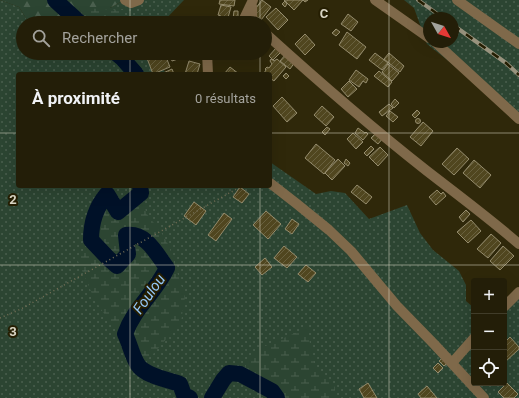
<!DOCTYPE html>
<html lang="fr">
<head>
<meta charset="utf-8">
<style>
	:root { --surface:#231e08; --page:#2f2b16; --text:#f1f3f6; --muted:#a3a29c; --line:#403c29 }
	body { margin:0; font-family:Roboto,sans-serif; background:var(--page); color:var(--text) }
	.controls { position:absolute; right:12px; bottom:12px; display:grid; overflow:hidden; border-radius:4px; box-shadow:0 4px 16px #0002 }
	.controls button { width:36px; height:36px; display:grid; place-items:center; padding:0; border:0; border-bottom:1px solid var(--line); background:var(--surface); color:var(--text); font:20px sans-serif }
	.compass { position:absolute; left:423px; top:12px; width:36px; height:36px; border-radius:50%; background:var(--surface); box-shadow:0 4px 16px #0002; rotate:129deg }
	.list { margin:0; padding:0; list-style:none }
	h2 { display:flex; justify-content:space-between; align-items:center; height:52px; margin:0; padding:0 16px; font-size:17px }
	h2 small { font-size:13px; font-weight:400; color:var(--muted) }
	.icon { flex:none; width:22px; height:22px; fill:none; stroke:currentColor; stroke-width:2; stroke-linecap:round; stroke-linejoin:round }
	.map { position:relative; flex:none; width:519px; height:398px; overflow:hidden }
	.search { position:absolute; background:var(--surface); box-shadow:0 4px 16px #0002; left:16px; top:16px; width:256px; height:44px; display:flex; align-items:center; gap:10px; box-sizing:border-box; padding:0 14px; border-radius:22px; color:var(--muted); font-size:15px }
	.panel { position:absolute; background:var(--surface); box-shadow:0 4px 16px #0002; left:16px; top:72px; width:256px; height:116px; border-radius:4px }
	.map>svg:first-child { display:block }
</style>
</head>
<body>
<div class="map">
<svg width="519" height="398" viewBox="0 0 519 398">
	<defs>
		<pattern id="grass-dots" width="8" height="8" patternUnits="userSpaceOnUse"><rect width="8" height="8" fill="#2c4532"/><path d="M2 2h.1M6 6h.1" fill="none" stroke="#4a5f4e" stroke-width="1.8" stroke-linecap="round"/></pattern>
		<pattern id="forest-firs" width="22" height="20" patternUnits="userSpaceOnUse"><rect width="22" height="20" fill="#2c4532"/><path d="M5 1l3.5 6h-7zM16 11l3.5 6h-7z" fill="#4a5f4e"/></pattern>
		<pattern id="wetland-marsh" width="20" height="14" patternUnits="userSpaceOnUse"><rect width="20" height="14" fill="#2c4532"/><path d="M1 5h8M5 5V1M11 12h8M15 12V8" fill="none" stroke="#4a5f4e"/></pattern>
		<pattern id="building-hatch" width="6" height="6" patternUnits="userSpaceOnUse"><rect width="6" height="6" fill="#50461f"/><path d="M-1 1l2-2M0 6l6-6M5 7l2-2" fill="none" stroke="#68603e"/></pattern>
	</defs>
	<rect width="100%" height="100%" fill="#2f280a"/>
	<path fill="url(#grass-dots)" fill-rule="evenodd" d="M0,0L19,7L29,23H23V53H154L166,74H18V186H270V162L316,194L331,191L345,193L369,219L407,205L420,233L433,250L459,271L466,285V301L474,308V383H504V313L519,298V398H0Z
		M124,0H184L162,23H88L79,8H110Z
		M404,0H519V117L427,44L414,8ZM429,18H453V42H429Z"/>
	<path fill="url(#forest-firs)" d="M0,0H124L110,8H79L88,23H29L19,7Z"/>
	<path fill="url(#wetland-marsh)" d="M79,8L125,10L123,23H88Z
		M140,186H142L146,213L161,232L169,246L185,297L181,322L154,353L139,367L125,334L108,319L95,301L78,261L91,240V229L100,203L107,194L118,211L141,193Z
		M307,328L315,369L335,387V398H277L272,391L240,374L256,350Z"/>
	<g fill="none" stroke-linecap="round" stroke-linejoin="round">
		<path stroke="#001128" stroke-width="16" d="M55,0L80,23
			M116,53L122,58L136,74
			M140,186L141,193L118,212L107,194C96,207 91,224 91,240L108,258L117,266L128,254L126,235C146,232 156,253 167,268C155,293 134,308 125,334C130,344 132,356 138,365C145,376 169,380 180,384L184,395L190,398
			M212,398L223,380L229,373L240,374L272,391L277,398"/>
	</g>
	<path fill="url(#building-hatch)" stroke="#958c6d" d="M220,0H235L234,6L219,4Z
		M262,0L271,7L261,20L252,13Z
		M284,0H308L305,2L303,0L294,10Z
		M285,1L287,4L285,7L282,4Z
		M221,5L231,7L227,21L220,19L221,16L218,15Z
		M276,8L288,20L278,30L266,17Z
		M234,11H238V17L233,19Z
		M348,14L358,22L351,31L341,24Z
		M336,29L340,32L336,36L332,33Z
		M347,32L366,47L357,59L339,45Z
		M305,34L315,45L305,55L295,44Z
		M276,48L281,52L273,60L269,56Z
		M145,53H168L169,56L166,57L170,67L153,74Z
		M169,53H179L181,58L172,61Z
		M375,53L388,63L382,70L369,60Z
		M389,53L404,66L400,72L384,59Z
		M286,54L295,62L290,69L280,61Z
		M271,59L274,61L277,59L286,67L274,81L270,78V74L264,73L266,70L265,69L267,67L269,68L272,64L270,61Z
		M189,61L200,64L197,74H185Z
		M388,64L399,73L392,81L382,72Z
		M230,67L239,74H224Z
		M172,69L174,74H161Z
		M356,70L368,79L366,83L363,81L359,87L349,80Z
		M379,71L392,82L388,87L374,76Z
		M286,73L289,76L286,79L283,76Z
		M349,81L357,89L348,97L341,89Z
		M282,97L297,113L287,122L273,106Z
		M395,99L399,103L394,108L391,104Z
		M389,104L393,108L382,116L379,112Z
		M322,106L334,117L326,126L314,115Z
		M417,110L420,113L415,118L412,115Z
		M390,111L398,117L393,122L386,116Z
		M415.5 121a2.5 2.5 0 1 1 5 0a2.5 2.5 0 1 1-5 0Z
		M423,122L433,131L421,146L410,137Z
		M327,127L330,129L325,135L322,132Z
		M358,128L365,133L366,132L368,134L363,140L355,133Z
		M353,133L363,142L356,149L347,139Z
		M376,133L383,138L378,144L371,138Z
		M316,144L335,160L324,174L305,158Z
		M371,146L374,149L367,156L364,153Z
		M380,147L388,155L378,166L369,157Z
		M457,148L469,159L454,175L442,164Z
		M338,159L345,166L332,180L325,173Z
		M346,159L350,163L348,166L344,163Z
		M474,160L491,175L480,188L463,173Z
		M357,185L372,197L366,204L351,192Z
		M240,187L249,194L242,203L233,197Z
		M437,190L441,194L443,192L446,196L436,205L429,197Z
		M194,202L206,211L196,225L184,216Z
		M466,210L470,214L463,222L459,217Z
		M266,211L281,224L268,239L253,225Z
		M224,213L232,219L216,241L208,235Z
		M292,219L299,224L292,234L285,229Z
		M471,220L481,231L468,243L457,232Z
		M491,234L501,243L488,258L477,249Z
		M284,246L297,257L287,268L274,258Z
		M503,246L514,256L500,270L490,261Z
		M265,258L272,267L262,275L255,267Z
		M306,265L316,273L308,282L298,274Z
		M510,337L519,347V349L504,363V343Z
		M447,354L452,359L444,366L439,361Z
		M438,363L443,368L438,373L433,368Z
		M368,383L377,398H364L359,389Z
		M507,383L518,394L514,398H504L498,392Z
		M427,386L437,398H421L418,394Z"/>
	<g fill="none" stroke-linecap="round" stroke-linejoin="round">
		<path stroke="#757057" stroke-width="1.5" stroke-dasharray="1 3" stroke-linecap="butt" d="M0,318L21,309L242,186"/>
		<path stroke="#7f694a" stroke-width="10" d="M125,0L131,3L139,0
			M375,0L429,38
			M457,0L519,44
			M252,6V19L256,23
			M242,23L253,0
			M265,33C318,81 371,127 427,171C458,195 489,218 519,244
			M435,42L519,119
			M207,53L208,74
			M270,183L297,204L329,230L351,251L397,306L434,344L484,398
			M504,307L519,292
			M452,363L474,338"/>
		<defs>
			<path id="rail" d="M418,0L443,18
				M453,25L506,63L519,75"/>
		</defs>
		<use href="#rail" stroke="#99937e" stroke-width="4"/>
		<use href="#rail" stroke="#251e02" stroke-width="2.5" stroke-dasharray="8" stroke-linecap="butt"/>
	</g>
	<path fill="none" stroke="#d8d4c3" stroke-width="1" stroke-opacity="0.55" d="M130,0V23M260,0V23M389,0V398M130,53V74M260,53V74M0,133H18M270,133H519M130,186V398M260,186V398M0,265H519"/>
	<g text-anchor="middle" stroke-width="4" stroke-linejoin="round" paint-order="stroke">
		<g font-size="15" font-style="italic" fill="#95c8f9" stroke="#251e02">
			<text transform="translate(149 294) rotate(-55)" y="5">Foulou</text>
		</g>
	</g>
	<g font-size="13" text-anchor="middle" font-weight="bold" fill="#d8d4c3" stroke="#251e02" stroke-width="4" stroke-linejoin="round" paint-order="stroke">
		<text x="324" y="18">C</text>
		<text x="13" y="204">2</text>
		<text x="13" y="336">3</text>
	</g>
</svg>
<div class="controls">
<button>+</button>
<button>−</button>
<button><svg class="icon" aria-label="locate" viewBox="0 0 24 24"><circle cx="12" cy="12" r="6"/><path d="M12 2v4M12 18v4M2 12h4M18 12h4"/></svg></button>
</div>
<svg class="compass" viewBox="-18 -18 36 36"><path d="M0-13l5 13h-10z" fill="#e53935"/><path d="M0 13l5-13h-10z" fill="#a3a29c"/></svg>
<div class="search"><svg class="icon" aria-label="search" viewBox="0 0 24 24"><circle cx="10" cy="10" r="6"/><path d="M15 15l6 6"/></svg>Rechercher</div>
<section class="panel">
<h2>À proximité<small>0 résultats</small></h2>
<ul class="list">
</ul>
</section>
</div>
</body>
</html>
